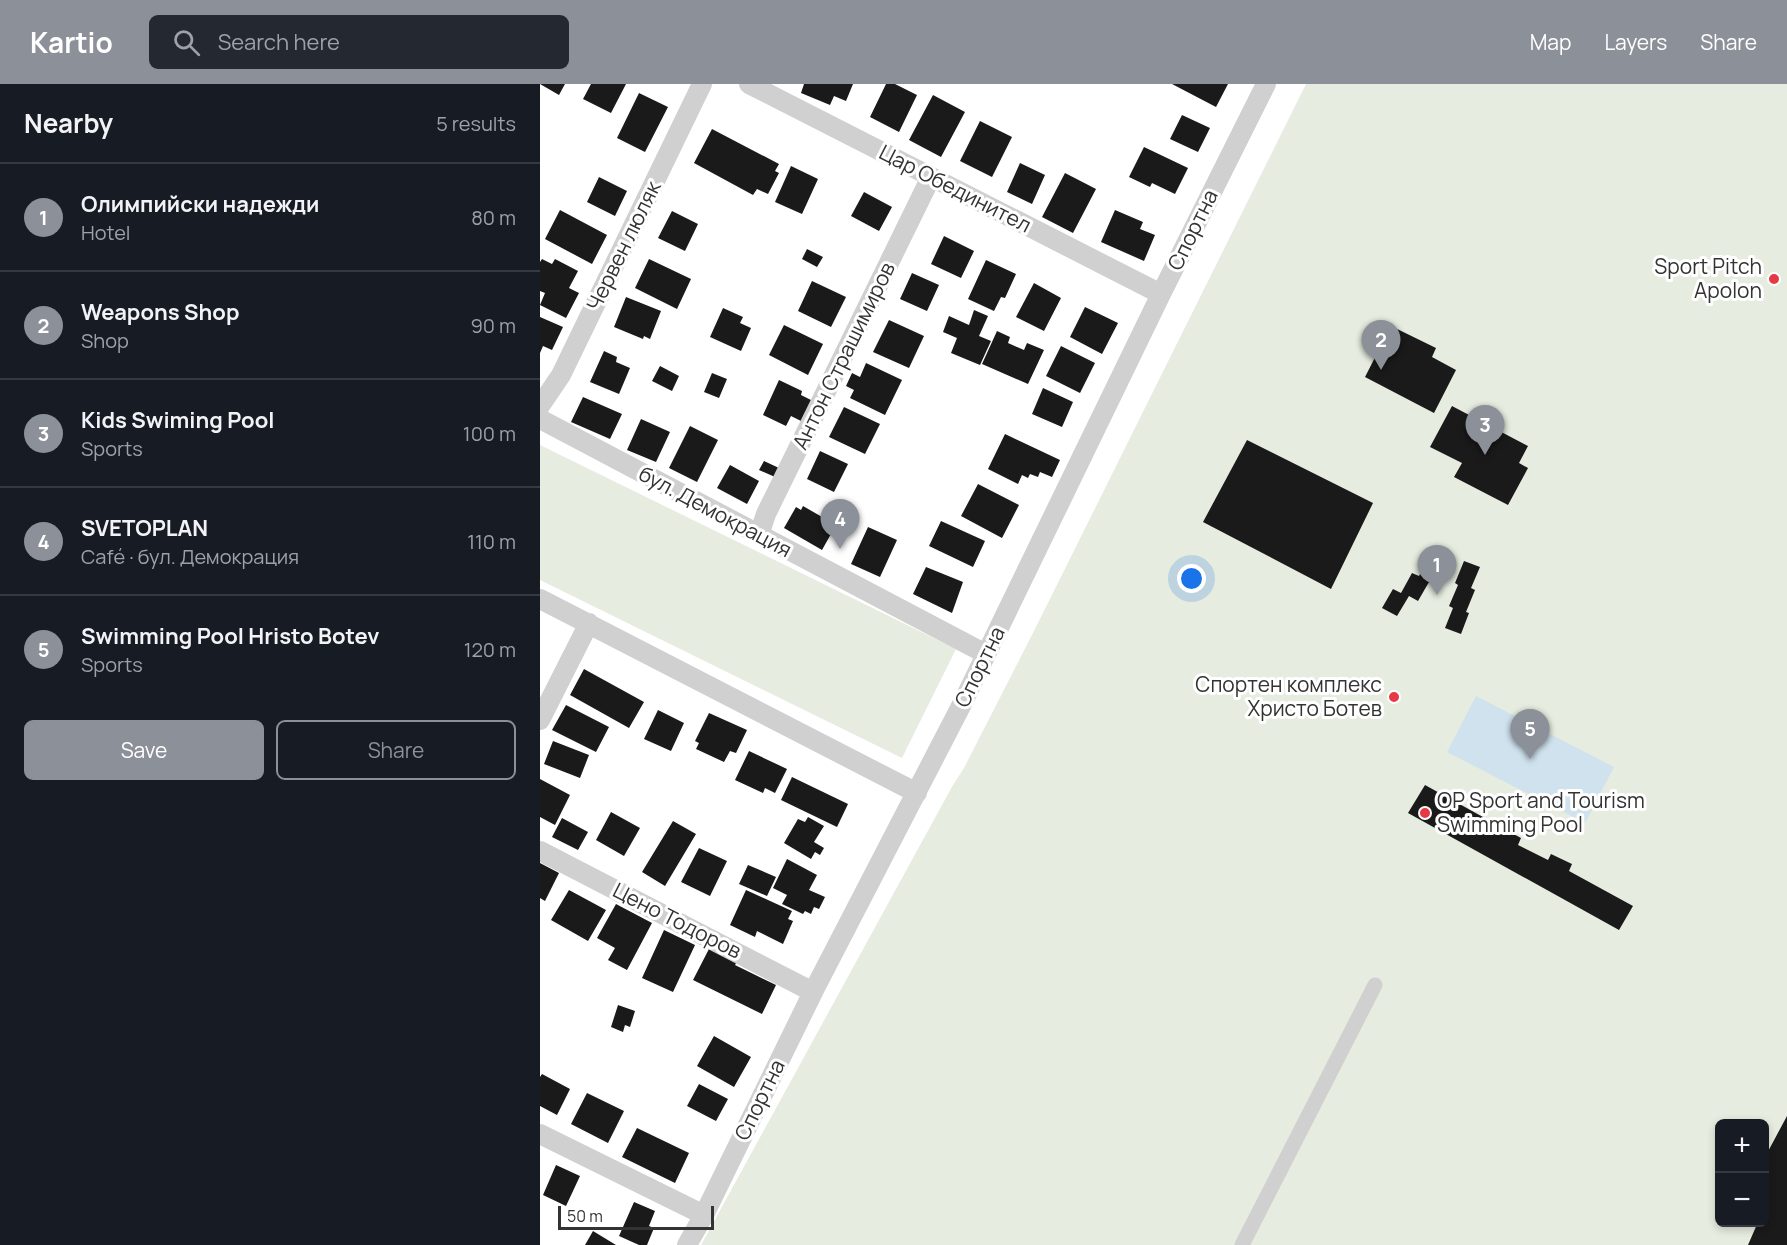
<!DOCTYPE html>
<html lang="en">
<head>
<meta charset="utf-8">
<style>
	:root { --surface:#171b24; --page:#242831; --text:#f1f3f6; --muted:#9ea1a6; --line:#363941; --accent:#8c9099 }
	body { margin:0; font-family:Manrope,sans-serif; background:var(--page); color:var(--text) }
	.controls { position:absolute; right:18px; bottom:18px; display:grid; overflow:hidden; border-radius:9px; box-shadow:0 3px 9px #0003 }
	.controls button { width:54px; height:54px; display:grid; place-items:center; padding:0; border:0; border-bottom:2px solid var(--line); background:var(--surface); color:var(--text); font:30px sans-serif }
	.scale { position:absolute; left:18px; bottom:15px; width:156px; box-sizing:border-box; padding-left:6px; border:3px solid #333; border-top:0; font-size:16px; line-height:21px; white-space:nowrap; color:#333; -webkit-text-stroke:4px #fff; paint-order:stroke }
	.you { position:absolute; left:652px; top:495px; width:21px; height:21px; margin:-15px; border:4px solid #fff; border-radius:50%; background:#1a73e8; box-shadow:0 0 0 9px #1a73e833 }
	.badge { display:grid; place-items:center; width:39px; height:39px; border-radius:50%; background:var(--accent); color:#fff; font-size:20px; font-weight:700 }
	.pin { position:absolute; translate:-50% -50px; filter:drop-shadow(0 2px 3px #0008) }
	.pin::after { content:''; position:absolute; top:32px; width:21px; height:18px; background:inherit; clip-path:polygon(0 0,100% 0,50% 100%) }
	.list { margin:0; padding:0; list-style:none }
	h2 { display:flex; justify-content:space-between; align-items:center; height:78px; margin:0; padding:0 24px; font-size:26px }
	h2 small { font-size:20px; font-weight:400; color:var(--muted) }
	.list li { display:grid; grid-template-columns:39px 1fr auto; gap:18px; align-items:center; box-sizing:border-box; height:108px; padding:0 24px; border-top:2px solid var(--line) }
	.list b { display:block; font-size:22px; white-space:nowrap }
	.list p { margin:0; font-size:20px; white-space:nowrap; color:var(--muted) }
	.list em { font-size:20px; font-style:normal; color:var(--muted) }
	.actions { display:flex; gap:12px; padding:18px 24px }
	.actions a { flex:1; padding:14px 0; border:2px solid var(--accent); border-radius:9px; text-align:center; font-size:21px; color:var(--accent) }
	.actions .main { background:var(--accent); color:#fff }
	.icon { flex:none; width:33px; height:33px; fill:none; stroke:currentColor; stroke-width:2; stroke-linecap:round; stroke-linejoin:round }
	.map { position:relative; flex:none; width:1247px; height:1161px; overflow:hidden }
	header { display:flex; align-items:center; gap:36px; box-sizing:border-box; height:84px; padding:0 30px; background:var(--accent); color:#fff }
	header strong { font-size:28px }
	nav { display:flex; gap:33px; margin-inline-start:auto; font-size:21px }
	.search { width:420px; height:54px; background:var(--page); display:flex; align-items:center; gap:15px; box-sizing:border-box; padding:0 21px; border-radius:9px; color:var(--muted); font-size:22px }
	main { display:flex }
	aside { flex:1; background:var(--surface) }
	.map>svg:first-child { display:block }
</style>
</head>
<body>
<header>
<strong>Kartio</strong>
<div class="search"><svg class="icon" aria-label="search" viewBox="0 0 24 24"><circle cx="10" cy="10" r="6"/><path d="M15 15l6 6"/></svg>Search here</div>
<nav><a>Map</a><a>Layers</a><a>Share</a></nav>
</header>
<main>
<aside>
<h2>Nearby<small>5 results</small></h2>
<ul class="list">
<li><span class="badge">1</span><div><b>Олимпийски надежди</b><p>Hotel</p></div><em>80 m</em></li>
<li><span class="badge">2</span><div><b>Weapons Shop</b><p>Shop</p></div><em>90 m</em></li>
<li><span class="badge">3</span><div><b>Kids Swiming Pool</b><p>Sports</p></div><em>100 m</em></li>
<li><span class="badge">4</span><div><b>SVETOPLAN</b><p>Café · бул. Демокрация</p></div><em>110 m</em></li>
<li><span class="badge">5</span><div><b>Swimming Pool Hristo Botev</b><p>Sports</p></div><em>120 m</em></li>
</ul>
<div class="actions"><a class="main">Save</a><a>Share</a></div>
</aside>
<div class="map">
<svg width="1247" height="1161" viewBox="0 0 1247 1161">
	<rect width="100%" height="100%" fill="#fff"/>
	<path fill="#e6ecdf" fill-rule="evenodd" d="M766,0H1247V1161H161L413,701L424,684L497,541ZM1180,1040H1224V1138H1180Z
		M0,361L416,565L362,674L0,496Z"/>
	<path fill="#cfe2ee" d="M936,612L1074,683L1045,739L907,668Z"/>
	<path fill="#1a1a1a" d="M0,0H25L19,11Z
		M51,0H86L71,29L43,15Z
		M264,0H313L306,17L294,12L290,21L261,9Z
		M346,0H355L377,11L359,48L330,33Z
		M632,0H688L676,23Z
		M99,9L128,23L105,68L77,54Z
		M393,11L425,28L401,73L369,56Z
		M642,31L670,44L658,68L630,55Z
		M440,37L472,53L452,93L420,77Z
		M172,45L239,80L235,87L239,89L228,110L217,105L213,111L154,79Z
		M604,63L648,84L635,110L612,99L610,103L589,93Z
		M480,79L505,91L492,120L467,108Z
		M251,82L278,95L262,130L235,118Z
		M525,89L556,105L533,149L502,133Z
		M59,93L87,107L75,132L47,118Z
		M324,108L352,123L339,147L311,132Z
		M20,126L67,151L52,180L5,155Z
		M575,126L603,138L600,145L615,151L604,177L561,158Z
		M132,127L158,140L145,167L118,154Z
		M404,152L434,167L421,194L391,180Z
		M267,165L283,173L277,183L262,175Z
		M2,175L12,180L15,175L38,187L29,204L39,209L26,234L0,221L5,209L0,207V178Z
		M109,175L151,195L137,225L95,204Z
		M446,176L476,190L465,214L461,213L454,227L428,215Z
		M372,189L399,201L387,227L360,215Z
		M272,197L306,213L291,243L258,227Z
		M494,199L521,214L504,247L476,233Z
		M86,213L121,227L110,255L104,252L103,255L74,243Z
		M545,223L578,239L562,270L530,253Z
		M183,224L203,233L200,239L211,244L201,267L170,253Z
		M434,226L448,232L439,252L451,257L440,281L411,269L417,254L403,248L409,232L429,241Z
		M0,233L23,243L12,266L3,262L0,269Z
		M349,236L384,252L369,284L333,268Z
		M244,241L283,260L268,291L229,271Z
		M851,242L896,264L892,273L916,286L894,329L825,293Z
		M457,247L470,253L468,259L484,266L487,259L504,266L488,300L442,280Z
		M521,262L555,279L540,309L506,292Z
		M64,267L77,273L76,278L90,284L79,310L50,298Z
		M326,279L362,296L345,331L310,314L314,306L306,302L312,289L320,293Z
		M120,282L139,292L132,307L112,297Z
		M172,289L187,295L179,314L164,308Z
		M239,296L262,307L261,311L273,317L263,338L251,332L246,342L223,331Z
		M503,304L533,318L522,343L492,330Z
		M43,313L82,330L70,355L31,338Z
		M912,322L988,362L979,379L988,384L968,421L914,393L922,379L890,363Z
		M304,323L340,340L325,370L289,353Z
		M101,335L130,348L116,378L87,366Z
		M150,342L178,356L157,398L129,384Z
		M465,350L520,376L512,393L500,388L498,393L490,390L488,394L482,391L478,400L448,385Z
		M707,356L833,419L791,505L663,438Z
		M280,367L308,380L294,408L267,395Z
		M224,377L239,384L235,393L219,386Z
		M190,381L219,397L207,420L177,404Z
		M438,400L479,421L462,454L421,432Z
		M263,422L296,441L282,466L244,444L256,423L261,426Z
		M401,437L445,457L433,483L389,462Z
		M328,443L357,456L340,493L311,480Z
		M890,472L908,482L896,501L889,498L878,517L869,512L857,532L842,524L853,505L861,509L872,489L879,492Z
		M924,477L940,483L931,504L935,506L926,528L929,529L921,550L905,544L913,524L909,522L918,501L915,499Z
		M386,483L423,498L412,529L373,510Z
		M44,585L104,618L89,644L30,611Z
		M26,621L69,643L56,668L12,646Z
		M118,626L144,639L131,667L104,655Z
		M169,629L207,646L196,669L190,667L184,678L156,665L159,659L155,657Z
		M13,657L49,671L40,694L4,680Z
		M209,667L247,685L235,709L225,704L223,709L195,696Z
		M252,693L308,720L297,743L241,716Z
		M0,695L30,711L15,741L0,733Z
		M885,701L981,754L978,761L1008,776L1011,770L1032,780L1029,787L1093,822L1079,846L868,729Z
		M71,728L100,744L84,772L56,756Z
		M268,733L284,742L274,758L284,764L280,771L275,768L271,775L244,759L258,735L265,738Z
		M22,734L48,748L38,766L12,753Z
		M133,737L156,750L125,802L102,788Z
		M159,764L187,777L170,812L141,798Z
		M247,775L277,791L269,806L285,813L279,825L274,823L271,830L265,827L263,830L242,820L247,811L233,804Z
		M0,779L19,789L5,817L0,814Z
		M208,781L236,793L227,812L199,800Z
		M29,806L66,826L48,857L11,836Z
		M206,806L252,827L248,835L253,837L243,860L217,847L215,853L190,841Z
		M76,820L112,839L87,886L68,876L75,864L57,854Z
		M124,846L155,861L133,908L102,894Z
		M170,863L198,876L195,881L236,901L222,930L153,896Z
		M78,921L95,927L90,943L85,941L83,948L71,943Z
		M174,952L211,973L194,1003L157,982Z
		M2,990L30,1005L17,1031L0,1022V993Z
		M159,1000L188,1015L176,1037L147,1022Z
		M47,1009L84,1027L68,1059L31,1040Z
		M1247,1032V1161H1208L1218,1138H1224V1075Z
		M97,1044L149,1069L135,1099L82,1073Z
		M16,1081L40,1092L26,1122L3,1111Z
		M94,1118L115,1127L109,1142L114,1144L107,1161H99L79,1152Z
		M53,1147L76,1161H45Z"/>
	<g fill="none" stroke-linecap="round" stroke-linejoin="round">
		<path stroke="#d0d0d0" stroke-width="15" d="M702,1161L835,901"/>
		<path stroke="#d0d0d0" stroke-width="20" d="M209,0L621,210
			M0,322L21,291L162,0
			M0,335L446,570
			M219,451L226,430L391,93
			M0,515L377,709
			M0,636L49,539
			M0,767L273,908
			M0,1050L164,1131
			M147,1161L164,1131L273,908L421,622L621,210L726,0"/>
	</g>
	<g fill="#e63946" stroke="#fff" stroke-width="2">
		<circle cx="1234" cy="195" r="6"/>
		<circle cx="854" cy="613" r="6"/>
		<circle cx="885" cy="729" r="6"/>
	</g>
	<g text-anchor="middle" stroke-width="6" stroke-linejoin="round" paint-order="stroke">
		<g font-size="21" fill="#333" stroke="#fff">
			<text transform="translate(415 105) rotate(27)" y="7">Цар Обединител</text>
			<text transform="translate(653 146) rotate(-64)" y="7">Спортна</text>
			<text transform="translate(84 162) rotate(-64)" y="7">Червен люляк</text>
			<text transform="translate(304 272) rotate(-64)" y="7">Антон Страшимиров</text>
			<text transform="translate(175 428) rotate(28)" y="7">бул. Демокрация</text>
			<text transform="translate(440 583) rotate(-64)" y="7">Спортна</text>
			<text transform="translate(137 837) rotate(27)" y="7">Цено Тодоров</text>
			<text transform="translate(220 1016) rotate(-64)" y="7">Спортна</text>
		</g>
		<g font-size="21" fill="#333" stroke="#fff" text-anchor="end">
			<text x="1222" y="190">Sport Pitch<tspan x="1222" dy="24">Apolon</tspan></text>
			<text x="842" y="608">Спортен комплекс<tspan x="842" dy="24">Христо Ботев</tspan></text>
			<text x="897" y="724" text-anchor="start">OP Sport and Tourism<tspan x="897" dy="24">Swimming Pool</tspan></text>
		</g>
	</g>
</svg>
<div class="controls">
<button>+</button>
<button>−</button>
</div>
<div class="scale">50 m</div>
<div class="you"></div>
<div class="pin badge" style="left:897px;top:511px">1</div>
<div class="pin badge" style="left:841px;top:286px">2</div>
<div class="pin badge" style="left:945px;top:371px">3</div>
<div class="pin badge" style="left:300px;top:465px">4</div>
<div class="pin badge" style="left:990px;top:675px">5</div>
</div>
</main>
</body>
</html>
